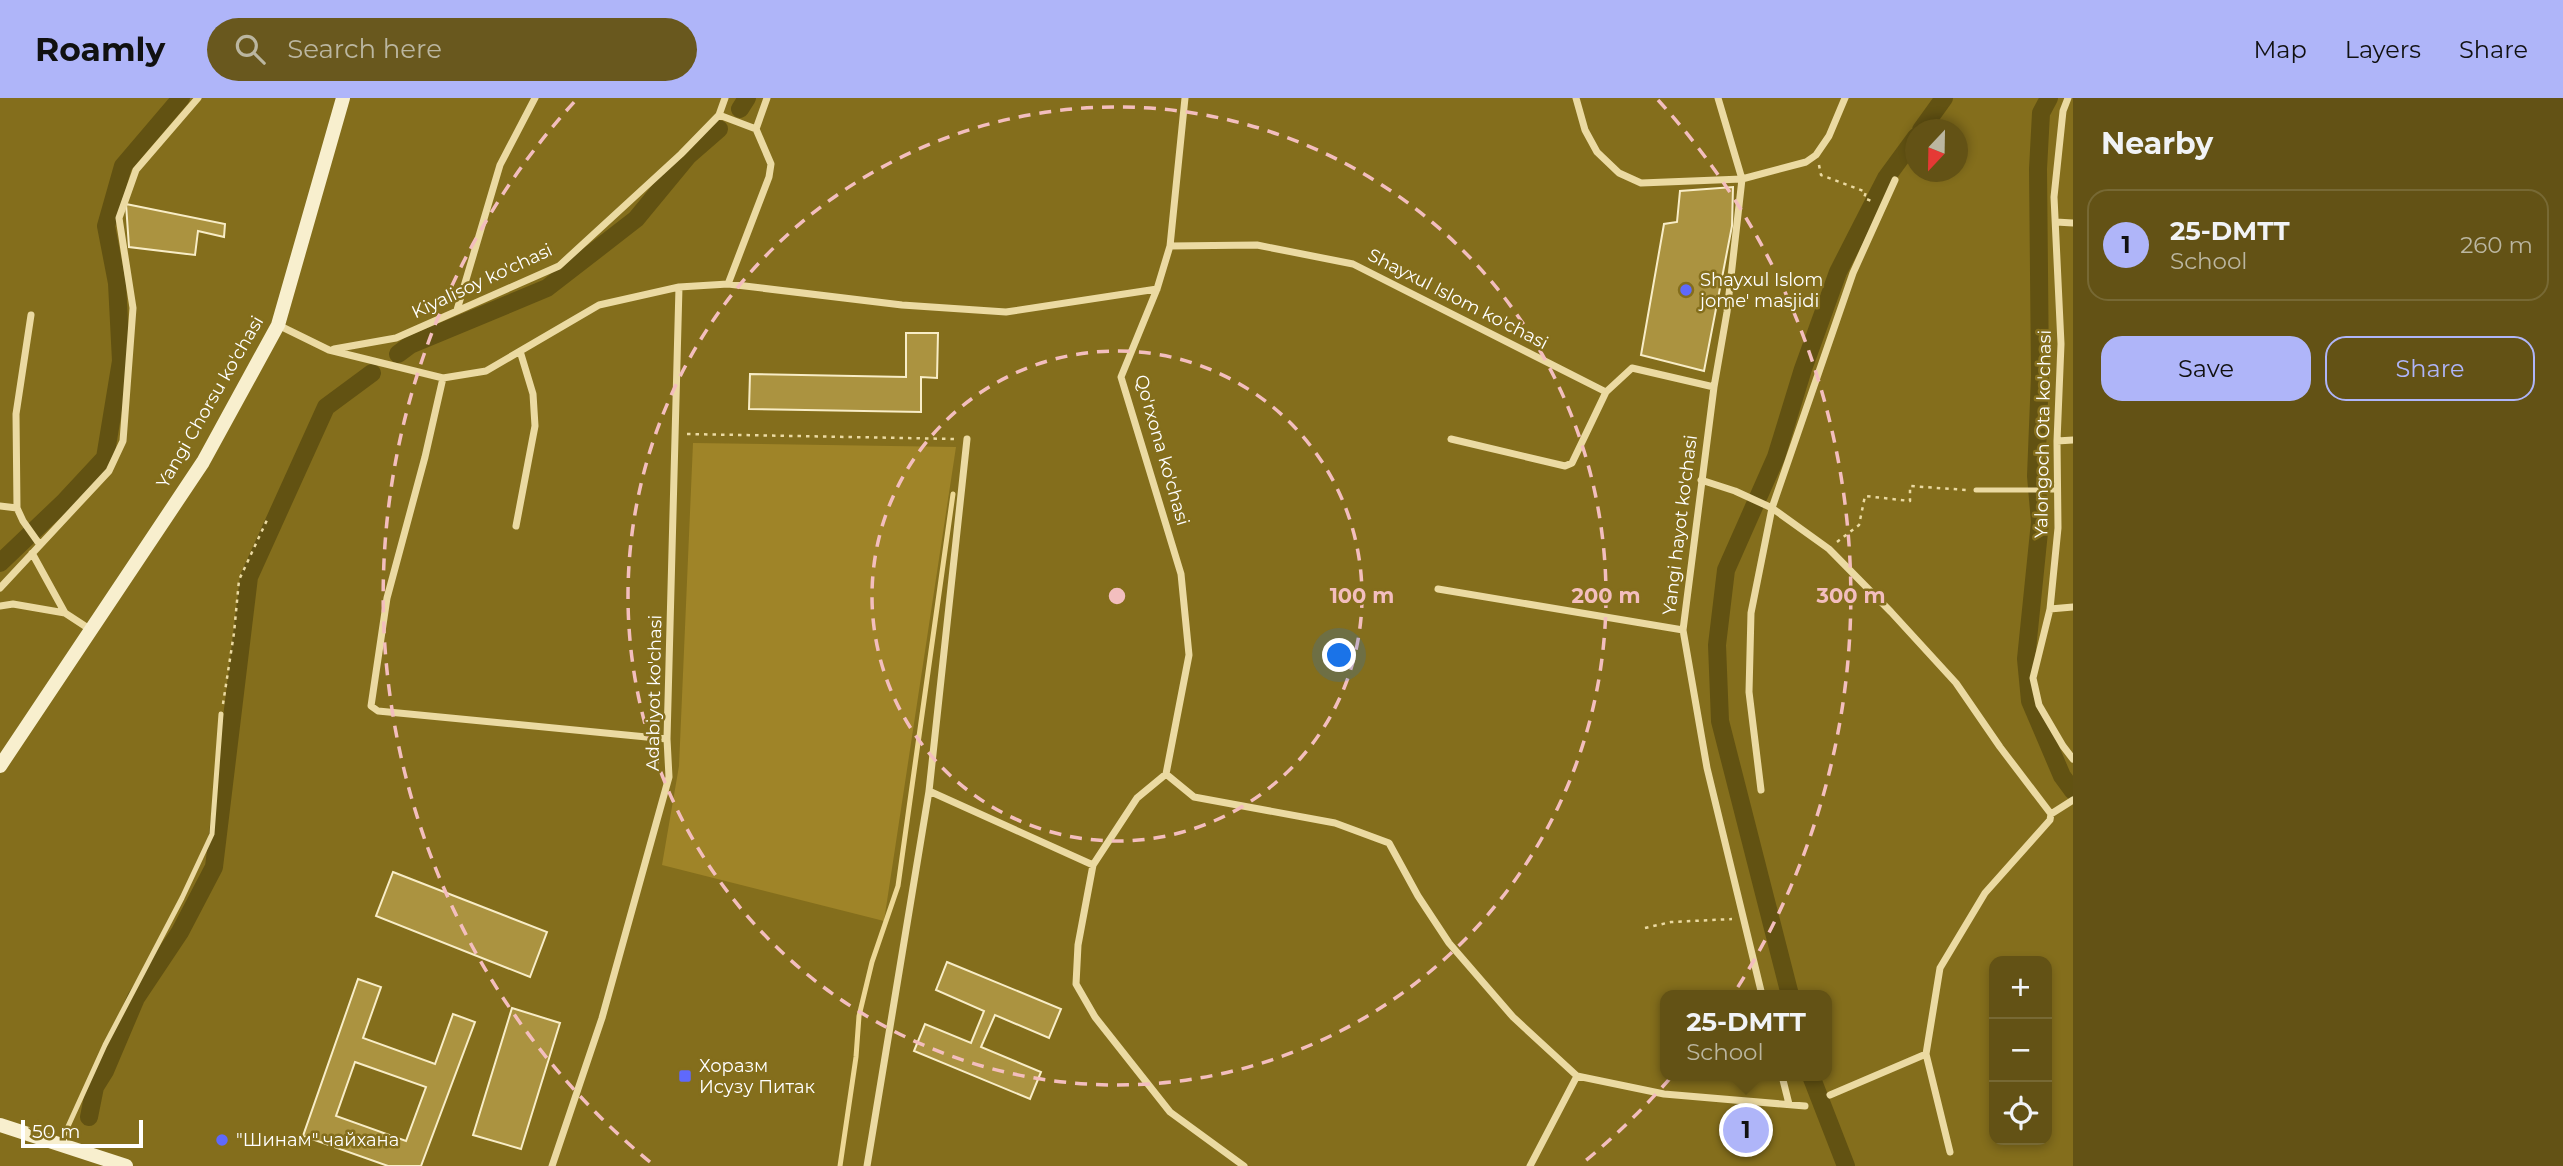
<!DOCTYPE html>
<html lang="en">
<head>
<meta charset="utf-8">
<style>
	:root { --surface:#635215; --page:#69581e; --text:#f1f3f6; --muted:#bbb6a0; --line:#776934; --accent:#afb5f9 }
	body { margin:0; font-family:Montserrat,sans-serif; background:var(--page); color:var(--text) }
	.controls { position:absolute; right:21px; bottom:21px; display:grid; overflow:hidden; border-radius:14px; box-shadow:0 4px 10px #0003 }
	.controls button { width:63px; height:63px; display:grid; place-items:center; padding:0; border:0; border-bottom:2px solid var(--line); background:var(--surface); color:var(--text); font:35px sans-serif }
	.compass { position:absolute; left:1905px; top:21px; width:63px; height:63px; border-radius:50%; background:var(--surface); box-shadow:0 4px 10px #0003; rotate:202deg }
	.scale { position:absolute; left:21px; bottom:18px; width:122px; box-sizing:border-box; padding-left:7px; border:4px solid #fff; border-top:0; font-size:19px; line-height:24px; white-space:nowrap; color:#fff; -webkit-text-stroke:5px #846e1c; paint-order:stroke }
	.you { position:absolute; left:1340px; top:558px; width:24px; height:24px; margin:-18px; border:5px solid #fff; border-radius:50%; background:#1a73e8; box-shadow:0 0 0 10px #1a73e833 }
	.badge { display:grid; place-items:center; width:46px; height:46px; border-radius:50%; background:var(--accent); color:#111; font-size:23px; font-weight:700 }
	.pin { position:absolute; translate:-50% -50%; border:4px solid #fff; box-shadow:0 2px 7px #0006 }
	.popup { position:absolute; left:1660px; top:892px; width:172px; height:91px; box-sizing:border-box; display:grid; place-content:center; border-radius:14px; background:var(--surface); filter:drop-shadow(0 2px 5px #0005); font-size:23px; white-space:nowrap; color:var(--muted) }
	.popup b { font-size:26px; color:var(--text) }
	.popup::after { content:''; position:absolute; left:50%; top:100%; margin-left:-14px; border:14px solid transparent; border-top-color:var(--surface) }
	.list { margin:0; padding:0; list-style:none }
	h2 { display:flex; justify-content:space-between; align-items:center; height:91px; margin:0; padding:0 28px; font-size:30px }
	h2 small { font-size:23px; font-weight:400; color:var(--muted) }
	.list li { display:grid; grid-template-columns:46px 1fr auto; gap:21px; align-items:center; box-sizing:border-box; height:112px; margin:0 14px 14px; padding:0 14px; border:2px solid var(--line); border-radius:21px }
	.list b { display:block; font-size:26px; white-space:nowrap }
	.list p { margin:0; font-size:23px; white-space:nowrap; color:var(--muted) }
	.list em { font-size:23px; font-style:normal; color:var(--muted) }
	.actions { display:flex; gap:14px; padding:21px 28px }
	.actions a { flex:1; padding:16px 0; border:2px solid var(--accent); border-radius:21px; text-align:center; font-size:24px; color:var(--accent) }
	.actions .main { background:var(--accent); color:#111 }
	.icon { flex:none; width:38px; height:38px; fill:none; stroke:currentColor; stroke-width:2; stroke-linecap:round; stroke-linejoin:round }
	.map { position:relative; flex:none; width:2073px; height:1068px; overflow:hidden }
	header { display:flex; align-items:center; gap:42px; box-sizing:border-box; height:98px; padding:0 35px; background:var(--accent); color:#111 }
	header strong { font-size:33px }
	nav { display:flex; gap:38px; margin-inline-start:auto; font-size:24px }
	.search { width:490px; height:63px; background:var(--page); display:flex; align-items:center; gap:18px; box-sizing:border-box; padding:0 24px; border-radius:38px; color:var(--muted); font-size:26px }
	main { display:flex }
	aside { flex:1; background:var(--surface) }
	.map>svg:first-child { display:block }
</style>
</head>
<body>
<header>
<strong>Roamly</strong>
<div class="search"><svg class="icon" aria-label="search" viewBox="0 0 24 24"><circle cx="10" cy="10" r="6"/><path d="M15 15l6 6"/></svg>Search here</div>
<nav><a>Map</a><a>Layers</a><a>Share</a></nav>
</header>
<main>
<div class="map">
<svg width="2073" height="1068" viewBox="0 0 2073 1068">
	<rect width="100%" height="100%" fill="#846e1c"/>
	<path fill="#9f8428" d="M693,345L956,349L884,823L662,767L679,668Z"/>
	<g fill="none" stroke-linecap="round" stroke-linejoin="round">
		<path stroke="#edd895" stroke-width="5" d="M840,1068L856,959L859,918L872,864L898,788L953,396"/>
		<path stroke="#625212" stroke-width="18" d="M2049,0L2041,15L2038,71L2040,278L2036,378L2040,424L2026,561L2030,603L2062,678L2073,693
			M740,11L747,0
			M1921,32L1944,0
			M398,256L410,247L547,190L636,121L688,58L719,31
			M0,465L65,403L105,360L121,263L117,185L106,128L123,68L181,0
			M1790,897L1720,623L1717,547L1726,472L1776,359L1803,271L1838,174L1886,80L1916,39
			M1811,978L1846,1068
			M89,1019L95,989L105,973L136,900L180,834L214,769L249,479L326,309L372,275"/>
	</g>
	<path fill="#ab9340" stroke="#f8edc7" stroke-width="2" fill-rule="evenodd" d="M1733,89L1732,128L1704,273L1641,257L1664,126L1677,124L1680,93Z
		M126,106L225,126L224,139L198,133L195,157L129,149Z
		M906,235H938L937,280L921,279V314L749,311L750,276L906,279Z
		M393,774L547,834L530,879L376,818Z
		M947,864L1061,911L1049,940L995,917L981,949L1041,974L1030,1001L914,953L925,926L971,945L984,913L936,892Z
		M358,881L381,889L363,940L435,966L453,916L475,924L421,1068H388L303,1038ZM355,964L426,989L406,1043L336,1018Z
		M512,910L560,925L521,1051L473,1037Z"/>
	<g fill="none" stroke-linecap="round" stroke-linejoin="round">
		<path stroke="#ebdaa2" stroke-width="2.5" stroke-dasharray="3.5 5" stroke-linecap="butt" d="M1819,67L1821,77L1866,94L1864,100L1874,104
			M687,336L957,341
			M1837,444L1859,427L1865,398L1910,403V388L1966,392
			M223,606L234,535L239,482L267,422
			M1645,830L1671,824L1732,821"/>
		<path stroke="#ebdaa2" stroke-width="5" d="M1976,392H2058
			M60,1046L105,947L182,800L212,736L221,616"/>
		<path stroke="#ebdaa2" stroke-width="7" d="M1576,0L1585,32L1597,54L1619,75L1641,85L1742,81L1806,64L1816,57L1829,38L1845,0
			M1718,0L1742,81L1727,214L1714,289L1683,532L1707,670L1762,897
			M2068,0L2063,13L2054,99L2061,246L2057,343L2058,430L2050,511L2033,580L2039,607L2063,648L2073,661
			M719,17L725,0
			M2056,124L2073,125
			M1170,148L1257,147L1353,166L1606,294L1632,270L1714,289
			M728,186L769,79L771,66L756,31L767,0
			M457,212L500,67L535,0
			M31,217L16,316L17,410L23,423L40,447
			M278,227L329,252L443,280L486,273L599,207L679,189L728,186L902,207L1006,214L1157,191
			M334,251L396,240L559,168L681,56L719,17L756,31
			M443,280L425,359L387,500L371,608L378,613L667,641
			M1451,341L1565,368L1572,365L1606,294
			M2057,343L2073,342
			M1701,382L1735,393L1772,410L1829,451L1891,514L1956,585L2000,649L2051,716L2050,722L1985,795L1940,870L1926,956L1830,997
			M0,408L17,410
			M516,428L535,328L533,296L520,253
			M32,455L65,515
			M0,490L109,373L123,343L133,210L119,120L136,72L198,0
			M1438,491L1683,532
			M0,508L13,506L65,515L91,532
			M2050,511L2073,509
			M1166,676L1194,699L1335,725L1389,745L1418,798L1449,845L1513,919L1577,978L1664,996L1805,1008
			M1166,676L1189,557L1181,476L1121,279L1157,191L1170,148L1185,0
			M1166,676L1137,700L1093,767L1078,847L1076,886L1095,919L1170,1014L1244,1068
			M1761,692L1749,594L1751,515L1772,410L1853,175L1895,82
			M929,693L1093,767
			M2051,716L2073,702
			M1926,956L1950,1054
			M1782,978L1789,1006
			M552,1068L602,920L669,679L667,641L679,189
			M867,1068L929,693L967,341
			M1530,1068L1577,978"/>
		<path stroke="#f8efce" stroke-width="14" d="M0,668L203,364L278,227L343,0
			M0,1027L126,1068"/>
	</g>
	<g fill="none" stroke="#f3bebe" stroke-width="3.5" stroke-dasharray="12 9">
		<circle cx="1117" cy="498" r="245"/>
		<circle cx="1117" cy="498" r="489"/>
		<path d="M650 1064A734 734 0 0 1 576 2M1658 2A734 734 0 0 1 1584 1064"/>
	</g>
	<g fill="#5f69fc" stroke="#846e1c" stroke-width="2.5">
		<circle cx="1686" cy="192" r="7"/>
		<rect x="678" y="971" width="14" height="14" rx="3.5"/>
		<circle cx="222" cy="1042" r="7"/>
	</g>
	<g text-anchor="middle" stroke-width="5" stroke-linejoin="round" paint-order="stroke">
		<g font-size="18" fill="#fff" stroke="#846e1c" text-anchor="start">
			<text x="1700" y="188">Shayxul Islom<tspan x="1700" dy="21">jome' masjidi</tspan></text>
			<text x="699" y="974">Хоразм<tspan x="699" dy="21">Исузу Питак</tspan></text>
			<text x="236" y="1048">"Шинам" чайхана</text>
		</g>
		<g font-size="18" fill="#fff" stroke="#846e1c">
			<text transform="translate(482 183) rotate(-25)" y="6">Kiyalisoy ko'chasi</text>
			<text transform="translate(1458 201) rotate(27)" y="6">Shayxul Islom ko'chasi</text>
			<text transform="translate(210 304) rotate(-60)" y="6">Yangi Chorsu ko'chasi</text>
			<text transform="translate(2043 336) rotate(-89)" y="6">Yalongoch Ota ko'chasi</text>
			<text transform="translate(1162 352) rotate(74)" y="6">Qo'rxona ko'chasi</text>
			<text transform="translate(1680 427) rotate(-83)" y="6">Yangi hayot ko'chasi</text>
			<text transform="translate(654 595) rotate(-89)" y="6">Adabiyot ko'chasi</text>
		</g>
	</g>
	<circle cx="1117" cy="498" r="10" fill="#f3bebe" stroke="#846e1c" stroke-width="3.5"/>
	<g font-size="21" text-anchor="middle" font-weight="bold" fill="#f3bebe" stroke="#846e1c" stroke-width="5" stroke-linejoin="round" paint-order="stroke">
		<text x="1362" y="505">100 m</text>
		<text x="1606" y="505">200 m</text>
		<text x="1851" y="505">300 m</text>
	</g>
</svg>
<div class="controls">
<button>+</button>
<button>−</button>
<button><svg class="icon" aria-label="locate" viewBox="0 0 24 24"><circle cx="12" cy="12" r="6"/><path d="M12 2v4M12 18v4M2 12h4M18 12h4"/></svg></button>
</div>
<svg class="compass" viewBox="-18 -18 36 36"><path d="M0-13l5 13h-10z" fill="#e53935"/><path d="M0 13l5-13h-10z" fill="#bbb6a0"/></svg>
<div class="scale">50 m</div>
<div class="you"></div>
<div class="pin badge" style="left:1746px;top:1032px">1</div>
<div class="popup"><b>25-DMTT</b>School</div>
</div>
<aside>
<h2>Nearby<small></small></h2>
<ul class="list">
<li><span class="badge">1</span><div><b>25-DMTT</b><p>School</p></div><em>260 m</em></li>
</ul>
<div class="actions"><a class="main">Save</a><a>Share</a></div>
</aside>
</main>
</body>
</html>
